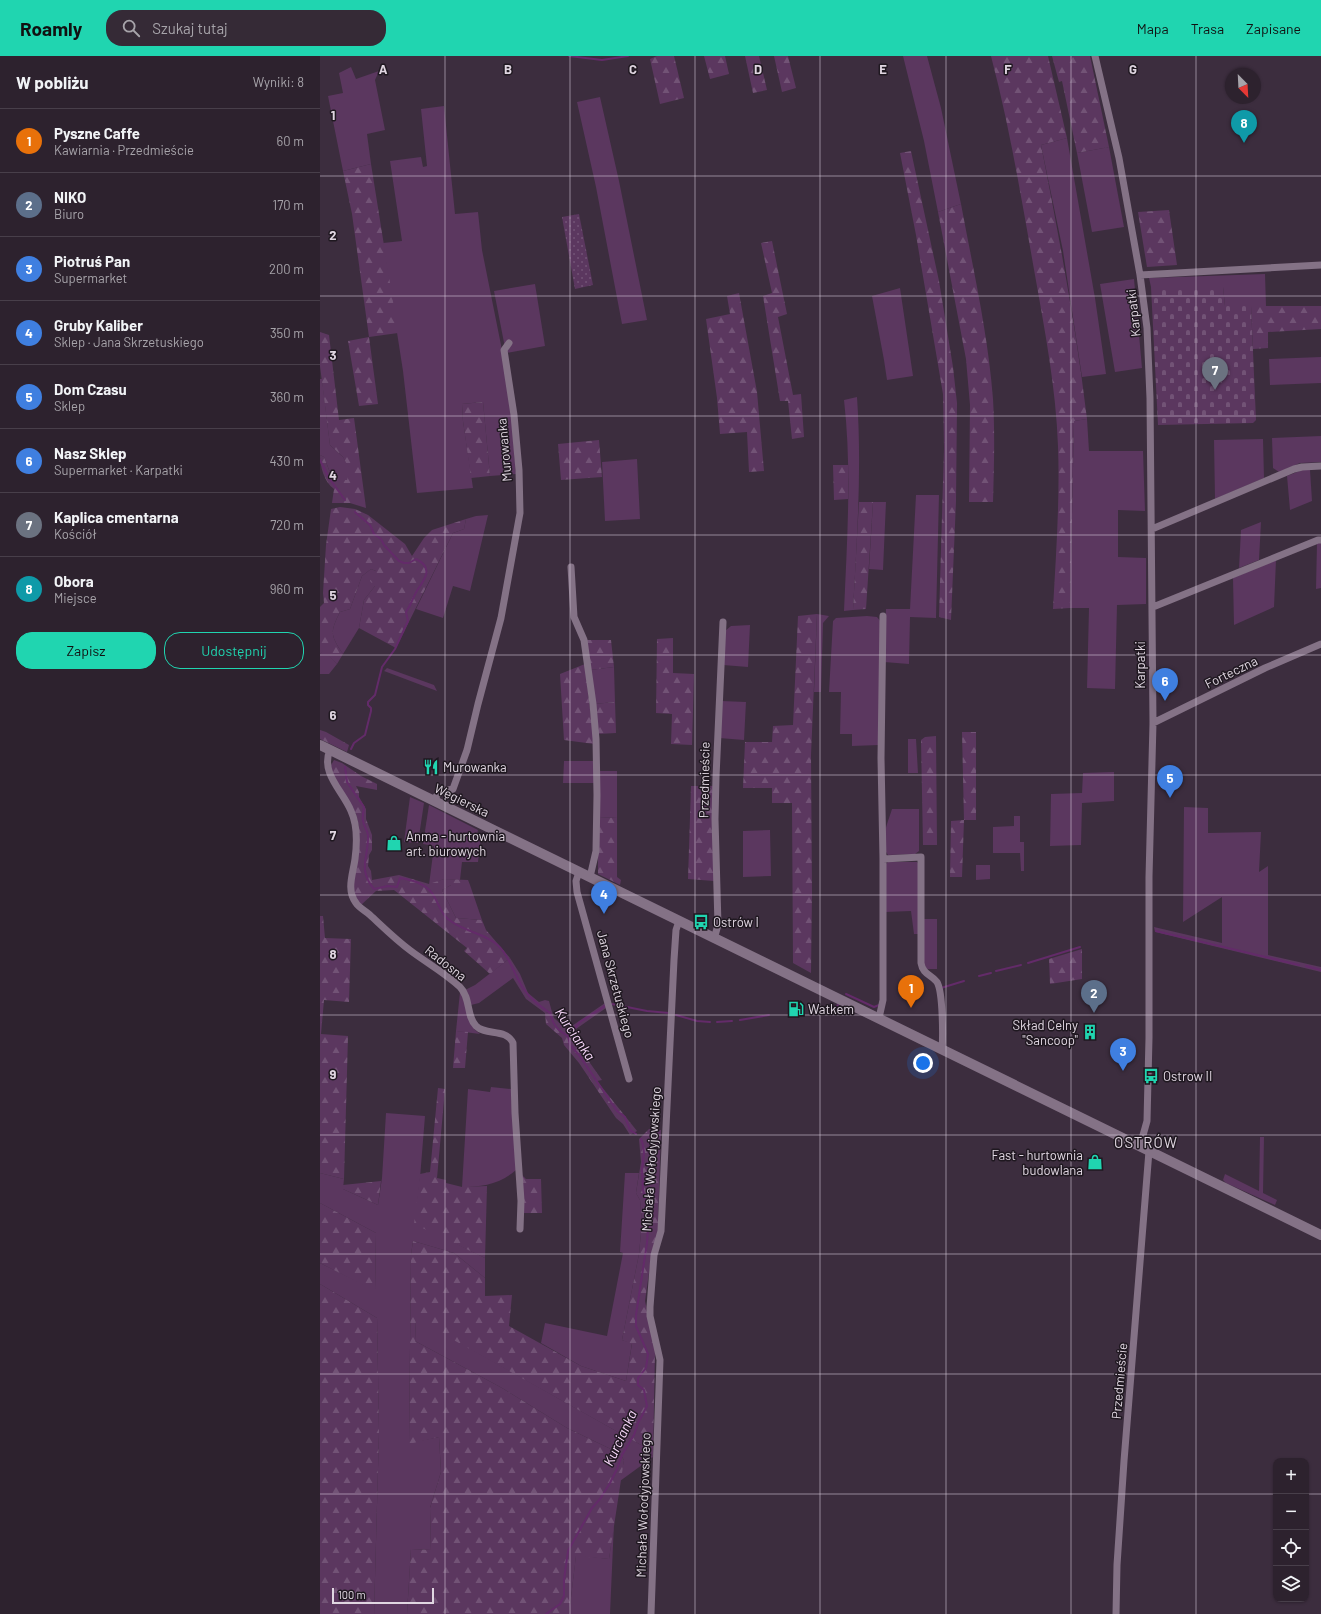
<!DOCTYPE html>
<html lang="pl">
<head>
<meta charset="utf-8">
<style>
	:root { --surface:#2d222e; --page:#352a36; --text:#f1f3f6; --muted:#a7a4aa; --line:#483f4a; --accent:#20d5b0 }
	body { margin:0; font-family:Barlow,sans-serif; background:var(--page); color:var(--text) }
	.controls { position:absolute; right:12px; bottom:12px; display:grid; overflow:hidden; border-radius:8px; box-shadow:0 1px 3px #0004 }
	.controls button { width:36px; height:36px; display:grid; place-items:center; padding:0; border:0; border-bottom:1px solid var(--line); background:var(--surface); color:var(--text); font:20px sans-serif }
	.compass { position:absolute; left:905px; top:12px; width:36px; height:36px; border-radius:50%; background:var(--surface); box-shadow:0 1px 3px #0004; rotate:156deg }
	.scale { position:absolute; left:12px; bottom:10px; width:102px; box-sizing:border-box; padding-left:4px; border:2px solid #e0d6e1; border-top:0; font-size:11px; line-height:14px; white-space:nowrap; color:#e0d6e1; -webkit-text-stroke:3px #1f1820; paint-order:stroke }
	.you { position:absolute; left:603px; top:1007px; width:14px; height:14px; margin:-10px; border:3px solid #fff; border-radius:50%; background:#1a73e8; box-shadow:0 0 0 6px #1a73e833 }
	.badge { display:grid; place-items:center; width:26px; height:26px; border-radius:50%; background:var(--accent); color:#fff; font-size:13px; font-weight:700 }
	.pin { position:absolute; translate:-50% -33px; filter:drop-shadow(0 1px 2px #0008) }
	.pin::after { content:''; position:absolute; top:21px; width:14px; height:12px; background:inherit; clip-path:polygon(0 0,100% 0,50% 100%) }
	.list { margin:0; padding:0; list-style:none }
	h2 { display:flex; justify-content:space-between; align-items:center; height:52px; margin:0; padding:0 16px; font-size:17px }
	h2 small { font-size:13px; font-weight:400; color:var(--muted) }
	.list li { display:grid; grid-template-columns:26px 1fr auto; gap:12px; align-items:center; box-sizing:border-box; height:64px; padding:0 16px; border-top:1px solid var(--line) }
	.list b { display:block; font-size:15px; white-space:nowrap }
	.list p { margin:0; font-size:13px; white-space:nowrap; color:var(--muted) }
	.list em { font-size:13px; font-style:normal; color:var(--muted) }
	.actions { display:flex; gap:8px; padding:12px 16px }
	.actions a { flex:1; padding:9px 0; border:1px solid var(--accent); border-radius:16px; text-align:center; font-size:14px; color:var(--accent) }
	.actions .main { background:var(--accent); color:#111 }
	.icon { flex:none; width:22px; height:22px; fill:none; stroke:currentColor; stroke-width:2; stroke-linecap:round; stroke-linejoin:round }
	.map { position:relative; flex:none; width:1001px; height:1558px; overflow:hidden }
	header { display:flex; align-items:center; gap:24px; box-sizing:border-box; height:56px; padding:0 20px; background:var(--accent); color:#111 }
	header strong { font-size:19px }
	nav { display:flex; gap:22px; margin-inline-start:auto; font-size:14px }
	.search { width:280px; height:36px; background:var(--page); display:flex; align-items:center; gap:10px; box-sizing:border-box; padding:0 14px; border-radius:16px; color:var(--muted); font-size:15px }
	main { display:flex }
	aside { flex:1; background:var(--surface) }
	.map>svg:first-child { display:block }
</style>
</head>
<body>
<header>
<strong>Roamly</strong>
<div class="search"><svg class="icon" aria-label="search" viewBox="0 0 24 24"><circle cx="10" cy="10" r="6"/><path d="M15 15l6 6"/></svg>Szukaj tutaj</div>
<nav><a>Mapa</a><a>Trasa</a><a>Zapisane</a></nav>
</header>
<main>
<aside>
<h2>W pobliżu<small>Wyniki: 8</small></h2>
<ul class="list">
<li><span class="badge" style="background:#e8710a">1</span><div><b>Pyszne Caffe</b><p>Kawiarnia · Przedmieście</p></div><em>60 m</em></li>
<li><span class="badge" style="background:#5c6f8a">2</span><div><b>NIKO</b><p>Biuro</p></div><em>170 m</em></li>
<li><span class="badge" style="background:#3f7fe0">3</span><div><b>Piotruś Pan</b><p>Supermarket</p></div><em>200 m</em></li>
<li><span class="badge" style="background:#3f7fe0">4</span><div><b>Gruby Kaliber</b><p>Sklep · Jana Skrzetuskiego</p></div><em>350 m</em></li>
<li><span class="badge" style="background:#3f7fe0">5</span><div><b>Dom Czasu</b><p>Sklep</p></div><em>360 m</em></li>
<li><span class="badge" style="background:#3f7fe0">6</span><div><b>Nasz Sklep</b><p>Supermarket · Karpatki</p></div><em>430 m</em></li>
<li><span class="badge" style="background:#6b7280">7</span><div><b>Kaplica cmentarna</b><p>Kościół</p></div><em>720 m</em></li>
<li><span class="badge" style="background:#0f9aa8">8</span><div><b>Obora</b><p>Miejsce</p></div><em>960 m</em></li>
</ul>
<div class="actions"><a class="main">Zapisz</a><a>Udostępnij</a></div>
</aside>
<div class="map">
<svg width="1001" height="1558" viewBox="0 0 1001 1558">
	<defs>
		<pattern id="forest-firs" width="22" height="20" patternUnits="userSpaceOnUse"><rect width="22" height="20" fill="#5b375f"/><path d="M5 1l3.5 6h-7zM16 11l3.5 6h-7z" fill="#725376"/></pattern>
		<pattern id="cemetery-stones" width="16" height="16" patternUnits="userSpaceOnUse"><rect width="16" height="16" fill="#5b375f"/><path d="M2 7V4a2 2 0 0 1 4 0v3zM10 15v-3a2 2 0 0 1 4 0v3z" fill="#725376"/></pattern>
		<pattern id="garden-dots" width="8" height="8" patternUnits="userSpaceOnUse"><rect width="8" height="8" fill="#5b375f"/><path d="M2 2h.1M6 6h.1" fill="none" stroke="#725376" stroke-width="1.8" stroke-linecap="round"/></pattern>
	</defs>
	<rect width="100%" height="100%" fill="#3c2d3e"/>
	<path fill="#5b375f" d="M583,0H607L621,52L641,148L618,156L604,85Z
		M31,11L36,23L59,15L55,24L65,74L47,78L51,108L23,115L8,40L23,37L19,17Z
		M280,41L299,125L327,264L302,268L276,131L257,46Z
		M124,50L135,158L158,156L162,194L181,289L192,366L196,418L170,420L163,346L142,348L143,365L153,432L97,437L83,315L63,187L82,185L70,105L101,101L103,111L107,110L101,53Z
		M747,82L775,242L786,318L762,321L743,195L721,89Z
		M789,91L804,171L772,176L757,97Z
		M945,218L946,250H905L903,231H831L829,222Z
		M814,223L822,312L795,316L780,228Z
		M215,228L225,290L186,297L174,235Z
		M580,232L593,320L567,324L564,304L552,240Z
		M1001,301V327L950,329L949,303Z
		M0,323H2L10,389L23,401L31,414L27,425L17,424L9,414L4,401L0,399Z
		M537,341C542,412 537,483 533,554L524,555C527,485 532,414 524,344Z
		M767,363L769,395H823L825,455L798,454V501L826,502V548L797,549L795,633L767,632L769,552H750L754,365Z
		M1001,380V406L980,407L959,416L953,412L952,382Z
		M943,383L944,422L895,443L894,384Z
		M317,403L320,463L285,465L282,406Z
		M982,414H990L992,445L970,454L967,420Z
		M596,439H619L616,562L590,561L589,608L564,606L566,553H590Z
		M553,446H566L563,514L549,513Z
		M168,459L150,535L133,530L123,562L96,553L133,477L144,473L146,463L156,460Z
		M941,466L939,504L919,512L921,474Z
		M997,487H1001V532L996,533Z
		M956,504L954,551L914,569L913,522Z
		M51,513L56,515L55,530L44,544L39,572L23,598C10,579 10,576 20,556L30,553L42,520Z
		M497,558L509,560L503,567L501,636H494Z
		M547,560L557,561L561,566L559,689L532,690V678H520L521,636H509L513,565L516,562Z
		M430,569L428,611L403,609L405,575L411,570Z
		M4,594L17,608L9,618H0V598Z
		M294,611L295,646L274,648L270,614Z
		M67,612L114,629L117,635L64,615Z
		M401,645L426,646L424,684L399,682Z
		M588,683H596L598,717H588Z
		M244,705H274V727H243Z
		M279,715H297V762L278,761Z
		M794,716V745L762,747L761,789L730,790L731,738L762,737L763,717Z
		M90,741L104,747L98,787L84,786Z
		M109,749L158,774L157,778L161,780L158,806H142L140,824L124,823L109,829L114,790L103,788Z
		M864,751L888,752V777L941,776L939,816L948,810V899L1001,911V916L835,876L834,871L902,887V841L863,866Z
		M572,753H599V795L595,798L568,799C558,786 568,767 572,753Z
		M694,760H700V786H704V815H701L700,797H673V771L694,770Z
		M450,774L451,820L423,821V775Z
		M568,806H597L599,809V878H594L591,855L565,856V809Z
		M656,809H670V823L656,824Z
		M131,829H150L162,864L136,862L122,834Z
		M604,863H617V913H605L603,910Z
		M190,902L200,918L208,937L219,946L225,944L229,945L232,956L225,957L206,943L193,922L159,947L151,949L145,934L155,929Z
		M140,936L143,939L154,973L160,978L136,975Z
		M285,947L286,952L256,973L250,980L246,974Z
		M171,1031L191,1033L196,1114C180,1128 162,1131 142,1131L148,1033L170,1036Z
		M66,1057L105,1060L100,1122L95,1167L165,1202V1222L134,1197L93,1185L91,1199L89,1387L119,1381L121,1416L110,1452L111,1494L91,1493L87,1558H54L59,1376L57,1262L0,1228V1207L55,1234L56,1177L0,1147V1117L24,1123L23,1133L58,1149L62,1122Z
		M940,1081H944L943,1137L957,1144L955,1149L906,1127L903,1124L905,1118L939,1135Z
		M305,1117H319L316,1137L320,1144L322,1166L319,1198L302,1284L312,1287L306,1325L261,1310L221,1287L225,1267L287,1280L303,1197L300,1196Z
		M96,1262L330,1394L333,1401L300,1425L304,1404L299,1397L247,1372L182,1332L95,1285Z
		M294,1467L290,1558H249L256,1499L289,1503Z"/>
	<path fill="url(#forest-firs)" d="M337,0H354L364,42L340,48L330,3Z
		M384,0H405L409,18L390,23Z
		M425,0H439L447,34L433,37Z
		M454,0H468L476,32L462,36Z
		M671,0H728L747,82L721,89C739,180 756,271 767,363L754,365L750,552L733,553C736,498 740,444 738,390C736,332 725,276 715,219C702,146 690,72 671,0Z
		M732,0H770L789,91L757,97L742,25L739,26Z
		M591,95L619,225L633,311L637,347L636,445L631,564L619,561L624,392L623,338L596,179L580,97Z
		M51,108L78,277L49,281L58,348L39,350L28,285L49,281L32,158L23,115Z
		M641,148C653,213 668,277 673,343C675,377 674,412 673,446H649L650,349L646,303L618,156Z
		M849,154L857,209L827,211L818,156Z
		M452,185L467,258L458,261L473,339L481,338L484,381L472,383L468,345H460L443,240L452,237L441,187Z
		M419,237L437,336L444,415L429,416L427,376L400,378L397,342L386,263L410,258L407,240Z
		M931,250H1001V273L948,276V292L933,293Z
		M0,276L9,279L19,364L34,362L46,452L30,447H12L14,433C4,426 0,410 0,399L4,401L9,414L17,424H27L30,414L23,401L10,389L0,310Z
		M163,346L170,420L151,422L143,365L142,348Z
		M279,384L282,421L241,424L238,388Z
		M513,409H528V443L514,444Z
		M539,446H553L546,553L533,554Z
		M20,451L35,453L48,459L85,488L92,500L104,482L112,474L146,463L144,473L133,477L76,592L39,572L44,544L55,530L50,525L56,515L51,513L42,520L30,553L20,556C10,576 10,579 23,598L17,608L4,595L0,598V551L4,547L3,537L6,489L11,453Z
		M497,558L491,699L492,837L491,917L473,907L472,747H452V732H423L425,686H452L453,670L473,669L478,560Z
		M353,582V617L374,618L372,689L351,688L352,658L336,657L337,583Z
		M266,584H291L294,611L270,614Z
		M265,608L274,688L244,684L240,618Z
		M295,646L296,677L277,678L274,648Z
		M0,674L6,676L29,689L27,696L0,683Z
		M642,676H656V764H644L642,821H630L631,765L644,764Z
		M616,680L617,789H603L601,684L605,681Z
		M14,704L22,707L41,720L57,728V734L36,730L39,736V741L46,753V763L52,779V794L49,799L48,810L51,815L52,824L79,819L109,828L124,823L148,824L150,829H131L122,834L136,862L162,864L166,874L190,902L170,918L144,895L147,892L74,834L56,835L41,849L37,844L33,833L39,783V770L36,758L17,727L10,711Z
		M371,730H394V825L368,823Z
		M278,761L297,762V821L301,824L300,829L278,818Z
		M0,860H3L5,882L31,883L29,946L4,944L1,978L28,980L24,1123L0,1117Z
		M762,893V923L730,928L729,903Z
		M232,956L234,962L246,973L282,1024L277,1025L317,1075L310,1079L303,1068L296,1062L259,1007L244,989L242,982L226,968L225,957Z
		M136,975L148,976L145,1012H133Z
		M118,1032L125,1033L117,1122L126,1124V1127L142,1131L167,1130L165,1202L94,1168L100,1118L110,1116Z
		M329,1073L341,1074L338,1163L339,1173L332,1195L325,1245L335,1294L333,1401L330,1394L96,1263L95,1285L182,1332L247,1372L299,1397L304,1404L289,1503L256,1500L249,1558H87L91,1493L111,1494L110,1452L121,1416L119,1381L89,1388L91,1199L93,1185L134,1197L165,1222V1240L192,1239L189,1270L261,1310L306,1325L312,1288L302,1284L319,1198L322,1166L320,1144L316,1137L321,1106L319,1083Z
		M201,1118L206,1123H221L222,1157H203Z
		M61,1125L58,1149L23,1133V1129Z
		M0,1147L56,1177L55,1235L0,1207Z
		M0,1228L57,1262L59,1376L54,1558H0Z"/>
	<path fill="url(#cemetery-stones)" d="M831,231H903L905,250H931L936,364L933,367L838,369Z"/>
	<path fill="url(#garden-dots)" d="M259,158L273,229L255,233L242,161Z"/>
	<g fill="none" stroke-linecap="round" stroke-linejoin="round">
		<path stroke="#632b69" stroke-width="2" d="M249,0L282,4L308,0
			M0,404L9,422L25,444
			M31,693L34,687L45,679L51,655V652L48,649V646L55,639L62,611L75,593L88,565L86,556C91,549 94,539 98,533C106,522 113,511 96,503L89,507H84L79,505L64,489L61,483L54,478L50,469L35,456
			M25,711L27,726L44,751C44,755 42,760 43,764C43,769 47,773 48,779C49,801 37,813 54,833L68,830L77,831L80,822C94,824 109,829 115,842C119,849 121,857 128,863C144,877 170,877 183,895C191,906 196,921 203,932C210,943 220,950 230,957C233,969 237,974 248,980
			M836,875L979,909
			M708,907L760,891
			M986,910L1001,914
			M676,915L701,909
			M659,920L671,917
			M621,932L644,925
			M526,938L554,951L559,949
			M292,948L327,955L349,957
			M511,952L516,951L518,949
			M498,955L505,954
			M356,959L377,965L390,966
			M420,964L449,959
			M397,966L412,965
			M248,980L250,989L259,999L297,1055L305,1061L310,1074L316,1078
			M248,980L260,966L285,950
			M226,1558L240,1548L244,1540V1524L248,1495L272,1452L280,1443L290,1427L297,1413L302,1399L314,1379L318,1367L327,1350L324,1334L318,1329V1322L326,1312L328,1298L316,1270V1259L327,1187L329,1157L323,1134L322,1114L324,1097L323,1089L321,1083"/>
		<path stroke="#847286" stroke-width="7" d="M775,0L799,102L820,219L827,272L830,342L833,667L829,821V982L827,1065L820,1090
			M820,219L1001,209
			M832,473L974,413L982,411L1001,410
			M251,511L254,561L264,584L273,648L276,683L277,739L276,795L270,821
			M833,551L998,484H1001
			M833,667L945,612L1001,588
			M10,694C0,717 23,735 31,755C38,770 37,788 35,803C33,818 26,834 36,847C39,852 46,855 50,859C63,871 76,884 91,895C107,907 125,917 140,931C151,942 146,960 156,970C166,980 186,972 193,987L195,1057L201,1145L200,1173
			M113,744L120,736L133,733L147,694L158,648L181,562L200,457L199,414L194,359L184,294L189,287
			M563,803L601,801V907C603,919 611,918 617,926C623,936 623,981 622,993
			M259,816L256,825L257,836L309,1023
			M394,883L398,869L395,763L396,721L403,566
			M559,962L563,944V803L561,702L563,560
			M331,1558L340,1304L330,1260V1251L334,1199L341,1175L354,904L356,874L359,865
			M796,1558L797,1509L804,1405L829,1095"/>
		<path stroke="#847286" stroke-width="10" d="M0,689L1001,1179"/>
	</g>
	<path fill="none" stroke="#e0d6e1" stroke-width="1" stroke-opacity="0.55" d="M125,0V1558M250,0V1558M375,0V1558M500,0V1558M626,0V1558M751,0V1558M876,0V1558M0,120H1001M0,240H1001M0,360H1001M0,479H1001M0,599H1001M0,719H1001M0,839H1001M0,959H1001M0,1079H1001M0,1198H1001M0,1318H1001M0,1438H956M986,1438H1001"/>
	<defs>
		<symbol id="restaurant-bare" viewBox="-9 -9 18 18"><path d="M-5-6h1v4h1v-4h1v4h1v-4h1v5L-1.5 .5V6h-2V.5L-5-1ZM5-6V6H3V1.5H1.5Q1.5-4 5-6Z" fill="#20d5b0" stroke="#1f1820" stroke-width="2.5" paint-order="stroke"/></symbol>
		<symbol id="shop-bare" viewBox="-9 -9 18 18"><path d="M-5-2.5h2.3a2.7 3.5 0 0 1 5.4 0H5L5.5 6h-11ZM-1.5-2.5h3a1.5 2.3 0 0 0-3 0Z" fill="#20d5b0" stroke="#1f1820" stroke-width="2.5" paint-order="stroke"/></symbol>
		<symbol id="bus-bare" viewBox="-9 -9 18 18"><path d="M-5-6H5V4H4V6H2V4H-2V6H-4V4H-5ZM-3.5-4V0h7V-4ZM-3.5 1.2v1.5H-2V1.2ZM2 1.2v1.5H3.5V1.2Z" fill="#20d5b0" stroke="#1f1820" stroke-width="2.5" paint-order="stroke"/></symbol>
		<symbol id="fuel-bare" viewBox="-9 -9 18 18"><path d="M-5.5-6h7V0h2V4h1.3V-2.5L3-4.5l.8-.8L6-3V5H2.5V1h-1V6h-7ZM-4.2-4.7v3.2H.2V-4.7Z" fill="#20d5b0" stroke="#1f1820" stroke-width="2.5" paint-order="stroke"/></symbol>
		<symbol id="building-bare" viewBox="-9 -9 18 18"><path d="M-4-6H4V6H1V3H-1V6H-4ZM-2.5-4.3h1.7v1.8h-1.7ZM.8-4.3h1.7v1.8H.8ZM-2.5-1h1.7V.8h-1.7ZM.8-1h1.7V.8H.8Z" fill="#20d5b0" stroke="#1f1820" stroke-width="2.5" paint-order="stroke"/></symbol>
	</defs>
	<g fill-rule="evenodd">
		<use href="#restaurant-bare" x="100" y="700" width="22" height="22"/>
		<use href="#shop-bare" x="63" y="776" width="22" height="22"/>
		<use href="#bus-bare" x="370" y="855" width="22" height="22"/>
		<use href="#fuel-bare" x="465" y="942" width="22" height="22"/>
		<use href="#building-bare" x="759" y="965" width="22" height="22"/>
		<use href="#bus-bare" x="820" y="1009" width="22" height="22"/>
		<use href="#shop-bare" x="764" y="1095" width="22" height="22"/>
	</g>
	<g text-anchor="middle" stroke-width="3" stroke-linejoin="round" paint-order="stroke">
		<g font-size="13" fill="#e0d6e1" stroke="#1f1820">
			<text transform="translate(813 257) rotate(-96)" y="5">Karpatki</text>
			<text transform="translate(184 394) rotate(-95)" y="5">Murowanka</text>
			<text transform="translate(820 609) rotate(-90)" y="5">Karpatki</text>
			<text transform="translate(911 616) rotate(-26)" y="5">Forteczna</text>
			<text transform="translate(384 724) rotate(-89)" y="5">Przedmieście</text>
			<text transform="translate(142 744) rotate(26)" y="5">Węgierska</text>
			<text transform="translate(126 907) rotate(38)" y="5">Radosna</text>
			<text transform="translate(296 928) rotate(75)" y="5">Jana Skrzetuskiego</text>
			<text transform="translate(331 1103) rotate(-86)" y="5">Michała Wołodyjowskiego</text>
			<text transform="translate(799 1325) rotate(-85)" y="5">Przedmieście</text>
			<text transform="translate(323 1449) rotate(-88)" y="5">Michała Wołodyjowskiego</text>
		</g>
		<g font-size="13" fill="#e0d6e1" stroke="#1f1820" text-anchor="start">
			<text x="123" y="716">Murowanka</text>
			<text x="86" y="785">Anma - hurtownia<tspan x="86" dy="15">art. biurowych</tspan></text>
			<text x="393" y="871">Ostrów I</text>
			<text x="488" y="958">Watkem</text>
			<text x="758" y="974" text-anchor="end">Skład Celny<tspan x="758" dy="15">"Sancoop"</tspan></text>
			<text x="843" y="1025">Ostrow II</text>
			<text x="763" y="1104" text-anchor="end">Fast - hurtownia<tspan x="763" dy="15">budowlana</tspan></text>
		</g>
		<g font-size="14" font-style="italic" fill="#f8d7fb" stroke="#1f1820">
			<text transform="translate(255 978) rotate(56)" y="5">Kurcianka</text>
			<text transform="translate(300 1382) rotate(-65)" y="5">Kurcianka</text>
		</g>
		<g font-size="15" letter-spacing="1" fill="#e0d6e1" stroke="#1f1820">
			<text x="826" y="1092">OSTRÓW</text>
		</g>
	</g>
	<g font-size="13" text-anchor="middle" font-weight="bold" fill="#e0d6e1" stroke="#1f1820" stroke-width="3" stroke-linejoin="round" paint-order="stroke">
		<text x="63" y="18">A</text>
		<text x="188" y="18">B</text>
		<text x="313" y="18">C</text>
		<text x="438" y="18">D</text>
		<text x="563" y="18">E</text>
		<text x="688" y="18">F</text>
		<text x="813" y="18">G</text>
		<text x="13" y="64">1</text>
		<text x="13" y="184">2</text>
		<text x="13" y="304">3</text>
		<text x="13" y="424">4</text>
		<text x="13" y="544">5</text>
		<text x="13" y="664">6</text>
		<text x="13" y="784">7</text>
		<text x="13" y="903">8</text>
		<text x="13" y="1023">9</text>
	</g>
</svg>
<div class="controls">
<button>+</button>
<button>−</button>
<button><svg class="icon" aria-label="locate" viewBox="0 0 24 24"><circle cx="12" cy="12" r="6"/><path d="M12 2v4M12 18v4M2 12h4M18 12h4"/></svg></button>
<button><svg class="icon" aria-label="layers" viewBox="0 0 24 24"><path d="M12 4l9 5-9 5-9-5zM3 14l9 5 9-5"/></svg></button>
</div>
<svg class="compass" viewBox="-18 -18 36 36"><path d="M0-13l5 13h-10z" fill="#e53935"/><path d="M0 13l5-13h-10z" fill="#a7a4aa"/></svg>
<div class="scale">100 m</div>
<div class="you"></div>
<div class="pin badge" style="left:591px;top:952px;background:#e8710a">1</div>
<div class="pin badge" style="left:774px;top:957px;background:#5c6f8a">2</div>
<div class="pin badge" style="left:803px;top:1015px;background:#3f7fe0">3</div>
<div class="pin badge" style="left:284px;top:858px;background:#3f7fe0">4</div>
<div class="pin badge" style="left:850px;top:742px;background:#3f7fe0">5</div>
<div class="pin badge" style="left:845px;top:645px;background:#3f7fe0">6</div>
<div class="pin badge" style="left:895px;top:334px;background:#6b7280">7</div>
<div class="pin badge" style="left:924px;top:87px;background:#0f9aa8">8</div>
</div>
</main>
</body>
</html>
